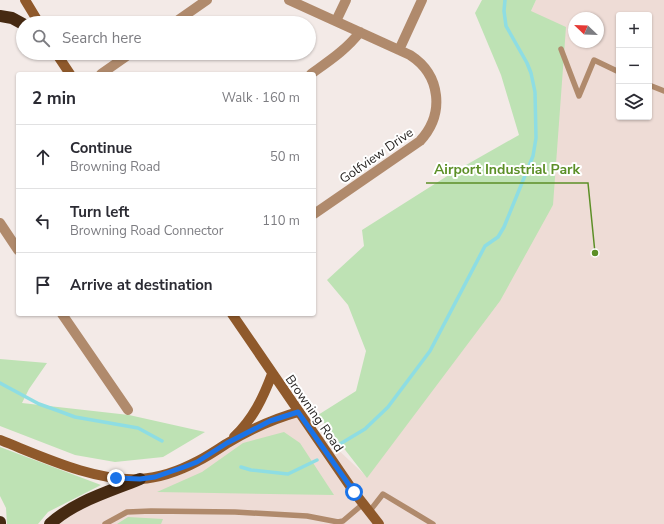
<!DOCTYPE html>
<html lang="en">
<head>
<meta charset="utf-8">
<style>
	:root { --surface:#fff; --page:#f7f7f7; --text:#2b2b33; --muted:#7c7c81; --line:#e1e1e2 }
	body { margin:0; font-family:"Nunito Sans",sans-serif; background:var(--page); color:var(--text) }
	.controls { position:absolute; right:12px; top:12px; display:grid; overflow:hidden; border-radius:4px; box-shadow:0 1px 3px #0004 }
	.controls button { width:36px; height:36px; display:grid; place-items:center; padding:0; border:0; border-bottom:1px solid var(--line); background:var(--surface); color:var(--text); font:20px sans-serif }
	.compass { position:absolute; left:568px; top:12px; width:36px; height:36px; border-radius:50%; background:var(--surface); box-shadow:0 1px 3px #0004; rotate:293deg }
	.stop { position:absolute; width:12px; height:12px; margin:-9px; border:3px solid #1a73e8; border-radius:50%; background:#fff }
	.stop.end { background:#1a73e8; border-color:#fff; box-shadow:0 1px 4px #0008 }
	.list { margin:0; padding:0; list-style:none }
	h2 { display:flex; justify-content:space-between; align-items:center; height:52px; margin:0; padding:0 16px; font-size:17px }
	h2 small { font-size:13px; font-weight:400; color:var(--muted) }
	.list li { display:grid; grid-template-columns:26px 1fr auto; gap:12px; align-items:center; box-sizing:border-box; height:64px; padding:0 16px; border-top:1px solid var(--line) }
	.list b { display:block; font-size:15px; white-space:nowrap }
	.list p { margin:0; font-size:13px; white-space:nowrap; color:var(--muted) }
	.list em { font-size:13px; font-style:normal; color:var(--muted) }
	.icon { flex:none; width:22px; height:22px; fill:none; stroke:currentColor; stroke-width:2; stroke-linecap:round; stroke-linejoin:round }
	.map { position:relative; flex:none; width:664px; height:524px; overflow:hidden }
	.search { position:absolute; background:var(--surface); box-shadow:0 1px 3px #0004; left:16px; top:16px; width:300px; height:44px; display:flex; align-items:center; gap:10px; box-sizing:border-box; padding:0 14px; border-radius:22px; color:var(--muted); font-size:15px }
	.panel { position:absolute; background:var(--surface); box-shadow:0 1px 3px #0004; left:16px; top:72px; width:300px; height:244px; border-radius:4px }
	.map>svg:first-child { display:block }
</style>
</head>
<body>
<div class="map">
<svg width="664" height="524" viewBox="0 0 664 524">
	<rect width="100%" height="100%" fill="#f3eae7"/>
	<path fill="#eedcd6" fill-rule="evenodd" d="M536,0H664V524H50L53,521L298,412L367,477L553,205L531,11ZM619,15H649V117H619ZM574,18H598V42H574Z"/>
	<path fill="#bee2b4" d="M482,0H536L531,11L566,27L553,205L500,301L367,478L318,415L356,391L366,351L348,305L327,280L364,246L362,230L452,173L519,135L501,75L475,13Z
		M0,359L47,363L29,389L22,403L129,415L205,432L163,457L115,462L75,455L0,426Z
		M284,432L300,443L334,495L157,492L202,472L243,443Z
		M0,447L101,485L48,512L38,524H7L6,508L0,496Z
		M128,517L163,519L161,524H117Z"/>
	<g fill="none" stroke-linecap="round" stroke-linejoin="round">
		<path stroke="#8edde3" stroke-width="3.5" d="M0,383L39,404L56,410L75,417L138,428L162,441
			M335,447L365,429L388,407L430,351L485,246L498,237L504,227L533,156L536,138L535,92L531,73L527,63L506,26L504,11L505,0
			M241,467L251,470L288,474L317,460"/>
		<path stroke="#b08a6c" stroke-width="5.5" d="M561,49L579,96L594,60L619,72
			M649,85L664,91
			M369,512L383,494L433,524
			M105,524L127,512L151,511L235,512L307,516L338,522L343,521L363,504"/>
		<path stroke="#b08a6c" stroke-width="10" d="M289,0L410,55C441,75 445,114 420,141L314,214
			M336,21L346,0
			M174,23L207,0
			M399,50L422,0
			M101,74L131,53
			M311,74C329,61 346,50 360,32
			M0,223L18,250
			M62,314L128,410"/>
		<path stroke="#8f592b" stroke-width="10" d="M25,0L39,23
			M56,53L70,74
			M232,314L354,492L379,524
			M234,437C253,419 263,398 272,374
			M0,440C41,456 95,482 140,479C159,478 181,470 198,461C208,456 217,450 226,444C249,430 273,419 298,412"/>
		<path stroke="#462a12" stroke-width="12" d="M0,16L12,18L23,24
			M0,522V524
			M50,524C75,501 109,492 140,479"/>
	</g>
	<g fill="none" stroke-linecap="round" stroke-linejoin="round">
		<path stroke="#1a73e8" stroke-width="5" d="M116,478L140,479L155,477L184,467L197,462L227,443L270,421L298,412L354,492"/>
	</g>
	<g text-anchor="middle" stroke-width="4" stroke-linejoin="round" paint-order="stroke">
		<g font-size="13" fill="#282523" stroke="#fff">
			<text transform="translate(376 155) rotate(-35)" y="5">Golfview Drive</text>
			<text transform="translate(315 413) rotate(55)" y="5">Browning Road</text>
		</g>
	</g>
	<path fill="none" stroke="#5c8f27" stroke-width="1.5" d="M595 253L588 183H426"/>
	<circle fill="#5c8f27" stroke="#fff" stroke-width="1.5" cx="595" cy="253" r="4"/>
	<g font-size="14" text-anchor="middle" font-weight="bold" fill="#5c8f27" stroke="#fff" stroke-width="4" stroke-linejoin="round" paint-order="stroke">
		<text x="507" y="174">Airport Industrial Park</text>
	</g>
</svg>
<div class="controls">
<button>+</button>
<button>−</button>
<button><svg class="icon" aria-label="layers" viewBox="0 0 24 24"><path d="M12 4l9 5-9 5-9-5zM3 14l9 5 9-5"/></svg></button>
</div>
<svg class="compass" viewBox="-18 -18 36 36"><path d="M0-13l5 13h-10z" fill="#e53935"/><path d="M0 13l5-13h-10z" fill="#7c7c81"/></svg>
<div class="stop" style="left:354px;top:492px"></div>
<div class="stop end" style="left:116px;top:478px"></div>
<div class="search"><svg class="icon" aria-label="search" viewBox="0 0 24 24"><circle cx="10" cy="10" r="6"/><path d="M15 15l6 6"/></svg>Search here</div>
<section class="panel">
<h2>2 min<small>Walk · 160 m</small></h2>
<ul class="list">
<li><svg class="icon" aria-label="ahead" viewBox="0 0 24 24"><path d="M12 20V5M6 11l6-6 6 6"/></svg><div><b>Continue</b><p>Browning Road</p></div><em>50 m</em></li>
<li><svg class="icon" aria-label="left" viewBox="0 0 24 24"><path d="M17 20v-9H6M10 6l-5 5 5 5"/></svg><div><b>Turn left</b><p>Browning Road Connector</p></div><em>110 m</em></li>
<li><svg class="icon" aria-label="arrive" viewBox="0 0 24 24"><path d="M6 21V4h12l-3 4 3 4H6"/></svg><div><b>Arrive at destination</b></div></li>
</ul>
</section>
</div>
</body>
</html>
